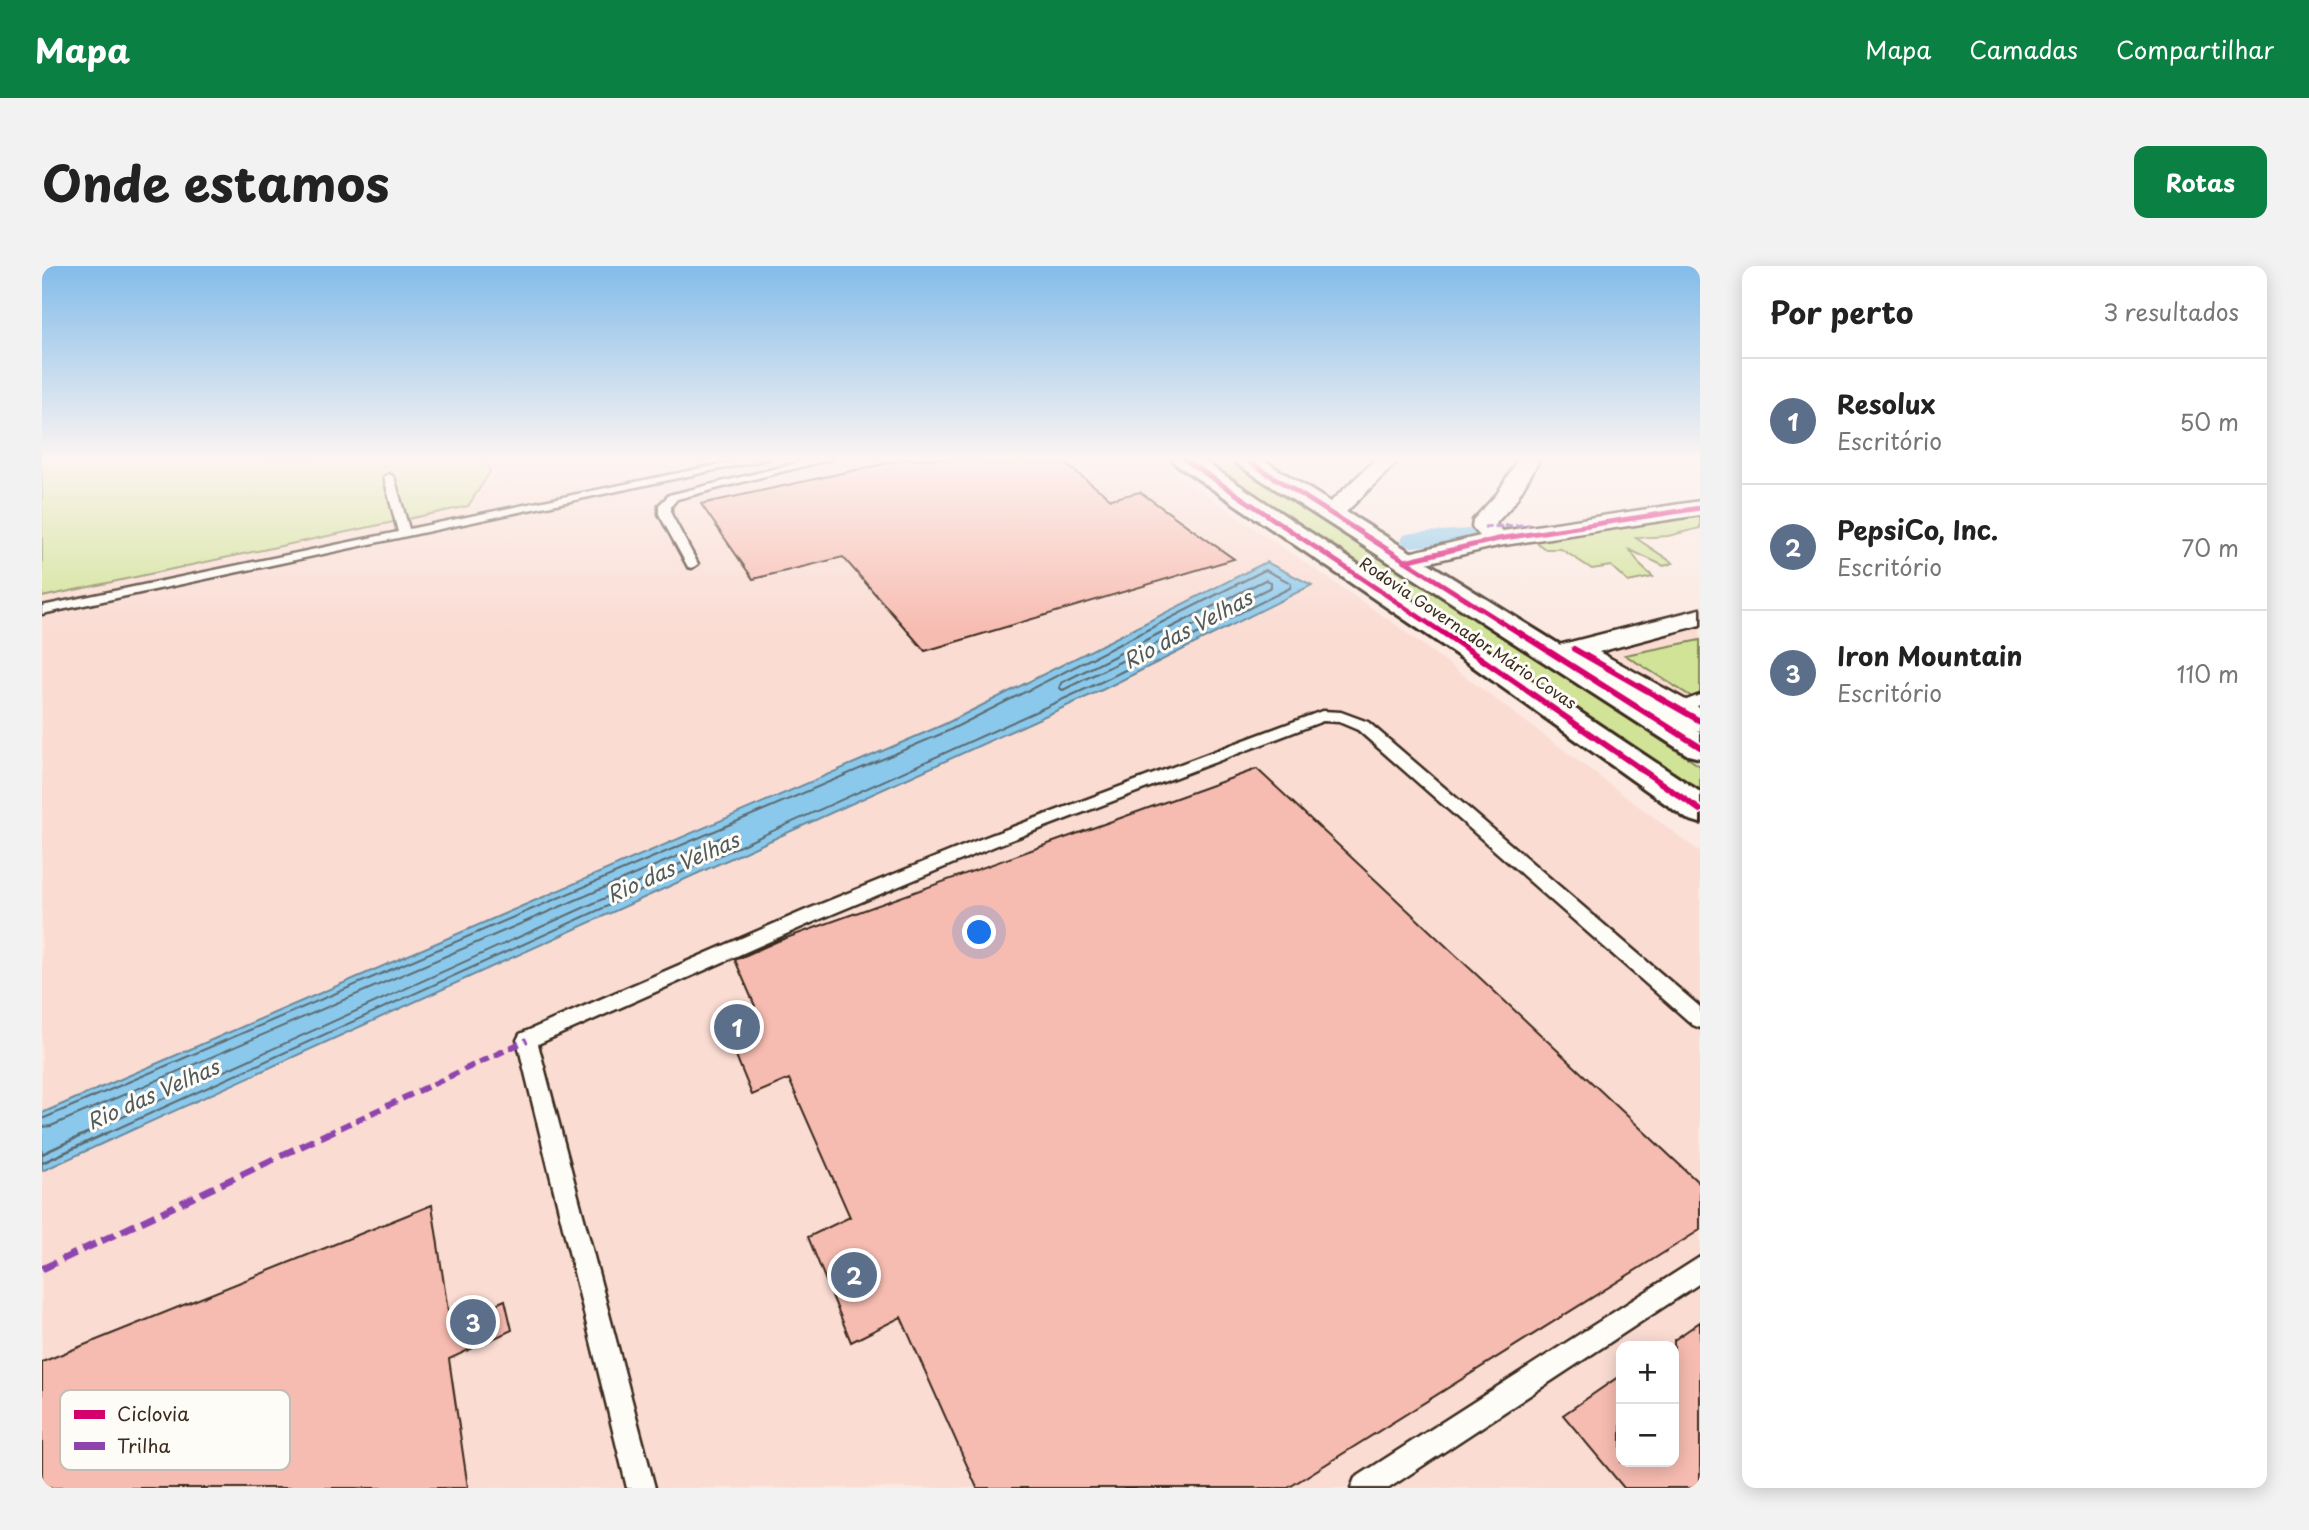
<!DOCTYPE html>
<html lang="pt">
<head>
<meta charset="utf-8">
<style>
	:root { --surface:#fff; --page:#f2f2f2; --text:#222; --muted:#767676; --line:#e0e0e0; --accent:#0b8043 }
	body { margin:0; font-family:"Playpen Sans",sans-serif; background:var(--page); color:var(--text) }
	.controls { position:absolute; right:21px; bottom:21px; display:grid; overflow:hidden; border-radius:14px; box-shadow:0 4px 18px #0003 }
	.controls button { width:63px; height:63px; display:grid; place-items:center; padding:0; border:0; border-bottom:2px solid var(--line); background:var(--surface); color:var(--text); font:35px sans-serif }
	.you { position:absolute; left:938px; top:667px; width:24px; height:24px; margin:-18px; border:5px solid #fff; border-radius:50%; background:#1a73e8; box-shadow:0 0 0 10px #1a73e833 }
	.badge { display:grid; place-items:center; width:46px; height:46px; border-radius:50%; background:var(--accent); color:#fff; font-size:23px; font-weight:700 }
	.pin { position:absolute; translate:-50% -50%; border:4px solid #fff; box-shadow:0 2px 7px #0006 }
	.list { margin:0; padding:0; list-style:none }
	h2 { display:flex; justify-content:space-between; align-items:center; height:91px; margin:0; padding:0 28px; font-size:30px }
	h2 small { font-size:23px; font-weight:400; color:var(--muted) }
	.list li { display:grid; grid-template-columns:46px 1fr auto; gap:21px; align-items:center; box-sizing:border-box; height:126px; padding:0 28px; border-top:2px solid var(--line) }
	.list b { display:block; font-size:26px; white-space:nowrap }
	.list p { margin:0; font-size:23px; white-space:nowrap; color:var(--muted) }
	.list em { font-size:23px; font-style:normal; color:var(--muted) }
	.map { position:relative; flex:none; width:1658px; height:1222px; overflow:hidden; border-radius:14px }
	header { display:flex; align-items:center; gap:42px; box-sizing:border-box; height:98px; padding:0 35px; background:var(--accent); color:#fff }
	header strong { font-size:33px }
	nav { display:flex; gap:38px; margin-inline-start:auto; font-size:24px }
	.intro { display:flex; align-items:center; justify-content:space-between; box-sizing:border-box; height:168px; padding:0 42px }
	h1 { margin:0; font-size:49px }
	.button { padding:18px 32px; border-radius:14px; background:var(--accent); color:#fff; font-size:24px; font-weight:700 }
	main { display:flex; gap:42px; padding:0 42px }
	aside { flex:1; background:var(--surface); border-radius:14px; box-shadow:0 4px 18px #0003 }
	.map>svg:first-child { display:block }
</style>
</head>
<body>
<header>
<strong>Mapa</strong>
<nav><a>Mapa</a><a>Camadas</a><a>Compartilhar</a></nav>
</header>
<div class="intro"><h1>Onde estamos</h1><a class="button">Rotas</a></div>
<main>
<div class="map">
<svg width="1658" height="1222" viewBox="0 0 1658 1222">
	<rect width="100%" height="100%" fill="#fbe9e2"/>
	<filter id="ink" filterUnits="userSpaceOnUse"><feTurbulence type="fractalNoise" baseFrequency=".0143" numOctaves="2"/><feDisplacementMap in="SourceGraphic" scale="14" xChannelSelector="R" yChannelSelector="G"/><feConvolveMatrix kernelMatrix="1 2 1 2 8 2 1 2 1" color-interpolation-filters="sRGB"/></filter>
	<g filter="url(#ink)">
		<path fill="#fadcd3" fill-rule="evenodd" d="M0,193H1111L1350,356L1658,586V1222H0ZM1579,1080H1632V1196H1579Z
			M1658,361V442L1559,382L1615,368Z"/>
		<path fill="#d0e397" stroke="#86865a" stroke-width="2" d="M0,193H443L448,206L426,240L0,331Z
			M1158,193H1190L1658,500V529Z
			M1658,247V262L1626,270L1594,272L1631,297L1622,300L1588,284L1599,300L1611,311L1586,316L1569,300L1550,303L1519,283H1503L1489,272L1556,265Z
			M1658,374V436L1583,389Z"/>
		<path fill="#8bc9ec" stroke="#6b899a" stroke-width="2" d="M1224,296L1270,319L1062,423L0,905V847L903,458Z"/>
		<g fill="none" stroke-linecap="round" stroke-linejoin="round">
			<path stroke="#5b6a70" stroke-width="2" d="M1223,314L1229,316V321L1021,424L1017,422L1019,417Z
				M0,853L906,465L1223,304L1249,317L1248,322L1059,416L61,869
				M0,861L9,860L680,571L684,573L682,578L41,869"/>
			<path stroke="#5b6a70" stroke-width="2.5" d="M0,888L45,867
				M0,897L65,867"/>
			<path fill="#8bc9ec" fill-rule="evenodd" d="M1483,259L1491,261L1494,266L1491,271L1370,281L1362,279L1359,274L1362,269L1370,267Z"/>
		</g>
		<path fill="#f7bcb1" stroke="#3b2a1e" stroke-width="2" d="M864,193H1017L1069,233L1098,226L1192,293L883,385L801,291L711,313L659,238Z
			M1215,503L1658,918V964L1246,1222H935L859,1051L809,1076L766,971L808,951L747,813L710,829L679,753L713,740L693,694L736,675Z
			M390,939L408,1058L463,1034L470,1064L407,1093L426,1222H0V1096Z
			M1658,1056V1222H1582L1521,1149L1579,1109V1196H1632V1074Z"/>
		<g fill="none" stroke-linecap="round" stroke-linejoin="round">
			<defs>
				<path id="lane" d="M704,193H725L0,348V340L356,266L342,211L347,208L352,211L367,263Z
					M771,193H789L635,233L629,240V248L656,298L650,302L646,301L617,248V239L627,229Z
					M1658,429V439L1636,447L1629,442L1631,439Z
					M1280,445L1299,446L1326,456L1658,741V762L1651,759L1316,464L1297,456L1281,455L953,580L776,654L496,778L613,1222H585L475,774L478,768L764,644L941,572Z
					M1658,991V1017L1347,1222H1309L1313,1212Z"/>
				<path id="street" d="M1334,193H1358L1297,253H1281L1277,248L1281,243Z
					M1476,193H1498L1472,237L1455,256L1454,259L1461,265L1658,235V249L1456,280L1363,302L1354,300L1351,295L1354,290L1438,270L1430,261L1431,254L1455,228Z
					M1658,343V359L1557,386L1658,442V465L1647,462L1529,393L1511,397L1501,395L1497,389L1501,383Z"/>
				<path id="highway" d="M1130,193H1158L1658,526V557L1645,553L1415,389L1134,198Z
					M1191,193H1219L1658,466V492L1646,489L1195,198Z"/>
			</defs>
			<use href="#lane" stroke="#3b2a1e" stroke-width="5"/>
			<use href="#street" stroke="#3b2a1e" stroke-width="5"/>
			<use href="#highway" stroke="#3b2a1e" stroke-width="6"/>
			<use href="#lane" fill="#fdfcf7" fill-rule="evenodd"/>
			<use href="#street" fill="#fdfcf7" fill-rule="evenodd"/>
			<use href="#highway" fill="#fdfcf7" fill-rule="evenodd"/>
			<path stroke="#8e44ad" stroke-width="3.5" stroke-dasharray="7 3.5" stroke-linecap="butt" d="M1442,261L1488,259"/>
			<path stroke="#8e44ad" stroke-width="6" stroke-dasharray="11 6" stroke-linecap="butt" d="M283,869L485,774"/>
			<path stroke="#8e44ad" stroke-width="7" stroke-dasharray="15 7" stroke-linecap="butt" d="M0,1003L287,867"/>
			<defs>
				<path id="cycleway-far1" d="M1142,193L1404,369
					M1203,193L1480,369
					M1363,295L1456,273L1658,242"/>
				<path id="cycleway" d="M1402,367L1658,544
					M1478,367L1658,481
					M1532,383L1658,455"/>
			</defs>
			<use href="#cycleway-far1" stroke="#fdfcf7" stroke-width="8"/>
			<use href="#cycleway" stroke="#fdfcf7" stroke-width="10"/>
			<use href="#cycleway-far1" stroke="#d6006c" stroke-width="5"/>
			<use href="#cycleway" stroke="#d6006c" stroke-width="6"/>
		</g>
	</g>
	<linearGradient id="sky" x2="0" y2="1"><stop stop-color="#83bcea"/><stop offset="0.53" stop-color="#fdf5f2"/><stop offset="1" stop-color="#fdf5f2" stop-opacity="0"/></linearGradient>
	<rect width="1658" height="364" fill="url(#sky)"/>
	<g text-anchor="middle" stroke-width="6" stroke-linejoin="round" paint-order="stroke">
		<g font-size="16" fill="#3b2a1e" stroke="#fdfcf7">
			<text transform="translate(1426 367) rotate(34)" y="6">Rodovia Governador Mário Covas</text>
		</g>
		<g font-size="21" font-style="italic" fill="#535a5c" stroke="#fdfcf7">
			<text transform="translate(1146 364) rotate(-28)" y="7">Rio das Velhas</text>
			<text transform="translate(631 602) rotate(-24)" y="7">Rio das Velhas</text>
			<text transform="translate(111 829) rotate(-24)" y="7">Rio das Velhas</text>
		</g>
	</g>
	<rect x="18" y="1124" width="230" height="80" rx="10" fill="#fdfcf7" stroke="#c3bdb6" stroke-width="2"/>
	<rect x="32" y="1144" width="31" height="9" fill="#d6006c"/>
	<rect x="32" y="1176" width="31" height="8" fill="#8e44ad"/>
	<g font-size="19" fill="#3b2a1e">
		<text x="75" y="1155">Ciclovia</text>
		<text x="75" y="1187">Trilha</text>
	</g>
</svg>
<div class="controls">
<button>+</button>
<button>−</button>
</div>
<div class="you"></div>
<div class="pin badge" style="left:695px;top:761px;background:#5c6f8a">1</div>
<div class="pin badge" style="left:812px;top:1009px;background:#5c6f8a">2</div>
<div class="pin badge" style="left:431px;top:1056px;background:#5c6f8a">3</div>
</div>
<aside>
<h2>Por perto<small>3 resultados</small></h2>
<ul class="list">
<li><span class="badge" style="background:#5c6f8a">1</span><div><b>Resolux</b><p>Escritório</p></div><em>50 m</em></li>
<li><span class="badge" style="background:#5c6f8a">2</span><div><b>PepsiCo, Inc.</b><p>Escritório</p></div><em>70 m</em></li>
<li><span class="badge" style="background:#5c6f8a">3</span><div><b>Iron Mountain</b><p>Escritório</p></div><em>110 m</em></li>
</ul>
</aside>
</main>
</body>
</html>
